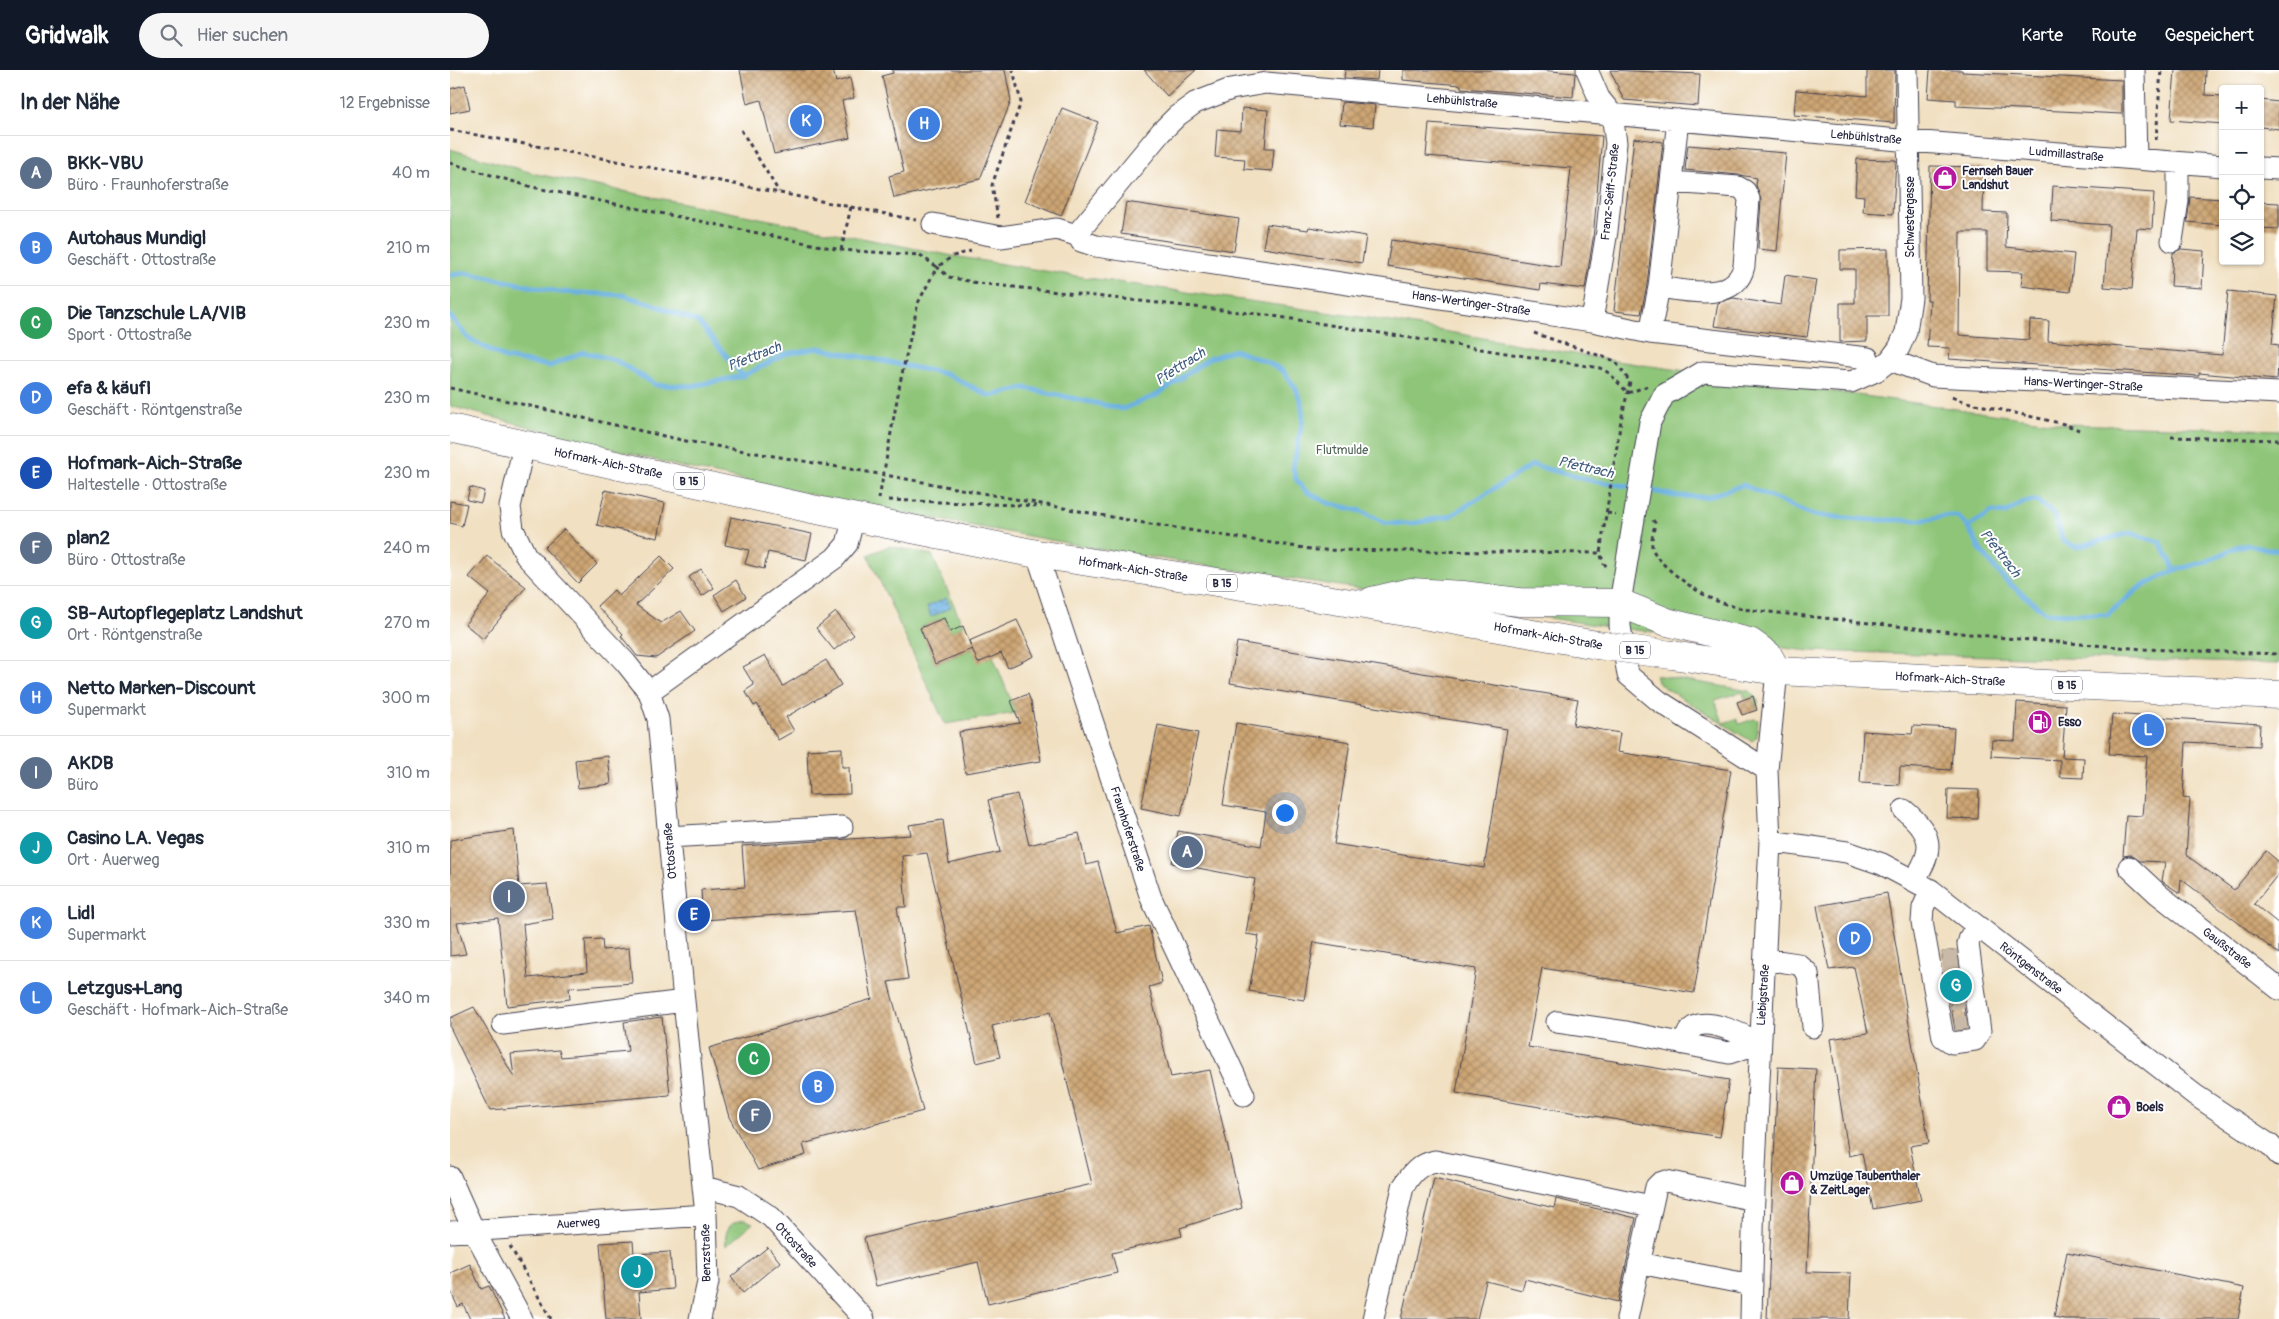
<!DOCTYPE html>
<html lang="de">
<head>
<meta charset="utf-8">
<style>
	:root { --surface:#fff; --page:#f6f6f7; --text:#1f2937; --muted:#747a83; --line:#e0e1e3; --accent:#111827 }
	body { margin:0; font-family:Pangolin,sans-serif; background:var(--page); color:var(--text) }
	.controls { position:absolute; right:15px; top:15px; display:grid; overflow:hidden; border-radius:5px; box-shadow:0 1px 4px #0004 }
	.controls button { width:45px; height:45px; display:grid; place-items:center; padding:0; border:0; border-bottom:1px solid var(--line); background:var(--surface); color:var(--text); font:25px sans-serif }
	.you { position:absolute; left:834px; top:742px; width:18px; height:18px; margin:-12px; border:4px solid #fff; border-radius:50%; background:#1a73e8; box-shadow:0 0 0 8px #1a73e833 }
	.badge { display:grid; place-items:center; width:32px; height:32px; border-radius:50%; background:var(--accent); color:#fff; font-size:16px; font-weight:700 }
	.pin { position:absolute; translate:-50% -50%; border:2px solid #fff; box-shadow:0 1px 5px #0006 }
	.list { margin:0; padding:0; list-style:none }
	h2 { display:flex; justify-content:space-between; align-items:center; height:65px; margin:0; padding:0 20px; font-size:21px }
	h2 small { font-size:16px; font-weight:400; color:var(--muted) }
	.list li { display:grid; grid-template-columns:32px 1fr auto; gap:15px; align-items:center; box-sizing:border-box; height:75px; padding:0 20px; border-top:1px solid var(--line) }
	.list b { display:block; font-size:19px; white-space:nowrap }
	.list p { margin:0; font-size:16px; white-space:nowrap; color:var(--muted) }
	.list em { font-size:16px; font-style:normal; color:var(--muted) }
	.icon { flex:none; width:28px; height:28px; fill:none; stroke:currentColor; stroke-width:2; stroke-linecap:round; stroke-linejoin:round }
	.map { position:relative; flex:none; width:1829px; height:1249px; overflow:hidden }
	header { display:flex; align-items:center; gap:30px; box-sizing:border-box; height:70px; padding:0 25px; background:var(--accent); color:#fff }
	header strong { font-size:24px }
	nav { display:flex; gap:28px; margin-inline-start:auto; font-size:18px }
	.search { width:350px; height:45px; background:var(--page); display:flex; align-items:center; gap:12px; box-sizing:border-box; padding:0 18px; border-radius:28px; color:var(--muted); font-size:19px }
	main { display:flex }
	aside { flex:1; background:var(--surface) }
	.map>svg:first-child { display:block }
</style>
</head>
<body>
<header>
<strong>Gridwalk</strong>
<div class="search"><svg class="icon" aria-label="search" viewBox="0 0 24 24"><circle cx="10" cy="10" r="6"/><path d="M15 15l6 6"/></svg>Hier suchen</div>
<nav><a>Karte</a><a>Route</a><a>Gespeichert</a></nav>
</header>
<main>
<aside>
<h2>In der Nähe<small>12 Ergebnisse</small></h2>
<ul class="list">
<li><span class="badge" style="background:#5c6f8a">A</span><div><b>BKK-VBU</b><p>Büro · Fraunhoferstraße</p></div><em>40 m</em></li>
<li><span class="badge" style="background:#3f7fe0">B</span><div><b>Autohaus Mundigl</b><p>Geschäft · Ottostraße</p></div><em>210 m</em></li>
<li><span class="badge" style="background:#2e9e5b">C</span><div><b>Die Tanzschule LA/VIB</b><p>Sport · Ottostraße</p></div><em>230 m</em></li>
<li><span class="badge" style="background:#3f7fe0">D</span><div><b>efa &amp; käufl</b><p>Geschäft · Röntgenstraße</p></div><em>230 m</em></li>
<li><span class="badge" style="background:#1a4fb4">E</span><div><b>Hofmark-Aich-Straße</b><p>Haltestelle · Ottostraße</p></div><em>230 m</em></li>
<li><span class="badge" style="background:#5c6f8a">F</span><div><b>plan2</b><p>Büro · Ottostraße</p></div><em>240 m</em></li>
<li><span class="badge" style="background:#0f9aa8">G</span><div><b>SB-Autopflegeplatz Landshut</b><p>Ort · Röntgenstraße</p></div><em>270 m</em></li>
<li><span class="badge" style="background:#3f7fe0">H</span><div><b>Netto Marken-Discount</b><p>Supermarkt</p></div><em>300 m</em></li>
<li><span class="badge" style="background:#5c6f8a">I</span><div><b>AKDB</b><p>Büro</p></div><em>310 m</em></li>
<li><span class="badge" style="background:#0f9aa8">J</span><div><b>Casino LA. Vegas</b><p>Ort · Auerweg</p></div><em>310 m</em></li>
<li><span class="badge" style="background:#3f7fe0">K</span><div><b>Lidl</b><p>Supermarkt</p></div><em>330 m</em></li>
<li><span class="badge" style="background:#3f7fe0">L</span><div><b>Letzgus+Lang</b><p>Geschäft · Hofmark-Aich-Straße</p></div><em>340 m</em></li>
</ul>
</aside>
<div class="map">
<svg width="1829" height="1249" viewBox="0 0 1829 1249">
	<defs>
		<pattern id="water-waves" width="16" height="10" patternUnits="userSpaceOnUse" patternTransform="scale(1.25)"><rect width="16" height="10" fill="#6ab1e1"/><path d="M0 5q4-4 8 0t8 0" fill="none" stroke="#5790b8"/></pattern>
		<pattern id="building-cross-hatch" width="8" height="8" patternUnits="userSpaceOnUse" patternTransform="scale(1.25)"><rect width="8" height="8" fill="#cea674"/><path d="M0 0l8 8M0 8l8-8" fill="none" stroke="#a78760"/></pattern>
	</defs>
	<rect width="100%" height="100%" fill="#fff"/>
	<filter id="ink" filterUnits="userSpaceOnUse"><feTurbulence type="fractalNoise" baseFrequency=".02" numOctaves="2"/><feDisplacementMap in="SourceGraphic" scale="10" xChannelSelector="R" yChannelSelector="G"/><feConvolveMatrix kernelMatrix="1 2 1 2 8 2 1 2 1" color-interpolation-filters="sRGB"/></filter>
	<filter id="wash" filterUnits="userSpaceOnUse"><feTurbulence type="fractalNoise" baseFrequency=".0096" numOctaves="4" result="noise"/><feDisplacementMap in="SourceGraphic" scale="20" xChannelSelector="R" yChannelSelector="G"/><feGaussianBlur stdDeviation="1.12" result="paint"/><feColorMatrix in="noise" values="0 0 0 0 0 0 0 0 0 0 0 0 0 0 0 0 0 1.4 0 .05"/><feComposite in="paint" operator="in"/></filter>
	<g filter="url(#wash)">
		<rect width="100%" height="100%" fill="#f1e0c1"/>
		<path fill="#8ec578" stroke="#58745a" d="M0,79L86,104L503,186L632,207L924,249L1165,291L1614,354L1829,360V594L1359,581L1152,556L655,480L420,437L228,396L0,336Z
			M439,476L482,485L513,556L500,562L494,548L470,558L485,594L522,579L543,586L566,643L495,654L418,485Z
			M1205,605L1300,621L1308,630L1307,640L1303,627L1295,629L1293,622L1265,630L1273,653L1287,649L1289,654L1304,649L1308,650L1307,667L1302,671L1296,668L1214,617L1207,612Z
			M295,1150L303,1153L276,1176C274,1161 279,1151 295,1150Z"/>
		<path fill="url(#water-waves)" stroke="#466a8e" d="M496,528L501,537L481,547L477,537Z"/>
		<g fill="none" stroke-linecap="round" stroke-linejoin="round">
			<path stroke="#6ab1e1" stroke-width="5" d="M0,205L15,203L109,222L172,225L202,234L248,252L293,306
				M0,246L18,268L55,288L100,296L133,282L165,290L206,315L242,316L293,306L335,284L368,278L496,304L540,326L575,318L673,339L707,325L758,289L784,280L817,292L833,301L845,317L851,331L853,349L843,398L846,409L856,421L878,433L911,441L936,453L960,454L1000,446L1082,395L1143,411L1184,417
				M1195,419L1225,426L1257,427L1293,415L1363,445L1420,450H1475L1493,446H1507L1518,457L1542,442L1556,443L1574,432L1587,431L1605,445L1613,471L1626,477L1680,463L1710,472L1725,500L1756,492L1789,476L1798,475L1829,481
				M1518,457L1531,481L1555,510L1596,543L1657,545L1689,518L1725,500"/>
		</g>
		<g id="blocks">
			<path fill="url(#building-cross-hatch)" d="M290,0H383L386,12L400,8L404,28L392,31L400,68L324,84L311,30L297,34Z
				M442,0H555L561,31L530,109L444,128L439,106L454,102L432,6L443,3Z
				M694,0H746L717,26Z
				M895,0H928L927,10L894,8Z
				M953,0H1089L1125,3L1123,27L1011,18V15L953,10Z
				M1160,0L1250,4L1248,36L1174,30Z
				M1417,0H1445L1444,53L1344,45L1346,20L1417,26Z
				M1480,0H1512V2L1672,10V44L1506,36V30L1478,28Z
				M1725,0H1756L1755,25L1773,26V54L1721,50Z
				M15,15L20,39L0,43V19Z
				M1810,30L1829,32V59L1810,57Z
				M892,32L925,35L923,57L890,54Z
				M612,38L648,52L611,146L575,131Z
				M792,38L818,40L815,78H824L822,101L794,99L795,89L765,87L767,59L791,61Z
				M979,53L1152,66L1143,169L1135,219L1091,214L1090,220L937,196L941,170L1110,197L1121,98L976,86Z
				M1184,68L1213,72L1197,215L1191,244L1164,241Z
				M1238,75L1336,83L1327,181L1308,179L1311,130L1306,115L1307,108L1289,105L1235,100Z
				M1407,89L1446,90L1443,144L1413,142L1414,126L1405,125Z
				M1480,96L1534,97L1533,142L1557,143L1556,177L1624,184L1620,222L1571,216L1573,202L1537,201V162H1510L1509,265L1579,270L1580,250L1599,251L1598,271L1772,285L1778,221L1827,226L1822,274L1829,275L1827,310L1749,303V306L1499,289L1500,278L1477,277L1480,230H1477Z
				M1603,116L1704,123L1702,159L1687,158L1682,219L1654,217L1659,155L1601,151Z
				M1740,127L1773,129V155L1737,152Z
				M676,132L789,149L784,181L671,164Z
				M1810,132L1829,133V159L1810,158Z
				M817,154L858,160L859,157L916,166L912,193L813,178Z
				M1438,179V246H1417V271L1390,272V233H1405V199H1390V180Z
				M1731,179L1754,181L1752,218L1721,216L1723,183Z
				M1335,205L1366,210L1357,267L1264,256L1268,233L1283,228L1331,235Z
				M20,417L34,421L31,433L17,430Z
				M155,420L215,433L208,468L147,455Z
				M0,431L17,434L12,456L0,453Z
				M281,447L362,464L356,490L318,482L314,499L295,494L299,480L275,475Z
				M114,459L147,494L128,513L94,478Z
				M37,486L76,517L33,569L15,554L40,524L19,507Z
				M211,486L224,499L186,535L211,553L231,541L245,561L206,588L187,586L171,566L173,564L147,536L164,520L169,526Z
				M251,499L264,518L252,526L239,507Z
				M286,510L296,527L274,541L264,525Z
				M386,542L404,565L384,580L366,558Z
				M494,548L500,562L513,556L522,579L485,594L470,558Z
				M567,550L584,586L558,598L551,583L528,593L519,571Z
				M787,572L1128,629L1123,655L1170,663L1167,682L1281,700L1244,923L1092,898L1078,977L1279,1010L1270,1067L1006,1023L1026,899L864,872L854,930L799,921L809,866L796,864L805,809L722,793L728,761L811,776L816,742L773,735L786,653L900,672L884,774L1034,798L1057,659L780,613Z
				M315,585L333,616L376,590L391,615L336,647L344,661L328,670L307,634L304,636L295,621L304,615L293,597Z
				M578,624L581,632L591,691L515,703L509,662L570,653L561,631Z
				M1303,626L1307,640L1292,645L1287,632Z
				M1567,632L1616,635L1612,687L1634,688L1633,708L1610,707V690L1541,686L1542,670L1565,671Z
				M1662,644L1810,654L1809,676L1736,672L1733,728L1740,729L1736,785L1784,820L1816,781L1829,792V803L1804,834L1829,854V884L1731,809L1730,823L1716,814L1712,811L1715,792L1690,791L1681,785L1673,786L1676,745L1692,746L1697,686L1659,684Z
				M708,655L748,663L731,746L691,738Z
				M1463,656L1504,658L1501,700L1450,697L1449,715L1410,713L1413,661L1462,664Z
				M392,678V697H399L400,724L359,725L357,680Z
				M158,686L161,714L128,718L125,690Z
				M1498,719L1529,720L1528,749L1497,748Z
				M567,724L579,775L629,763L636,795L648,792L667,863L699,856L712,913L699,917L721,1007L760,1000L792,1138L730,1158L732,1166L662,1183L667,1203L538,1234L528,1192L426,1216L414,1168L642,1114L600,942L542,956L550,987L527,993L477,783L452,786L456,837H447L458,909L438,912L473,1041L353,1074L356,1085L308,1100L279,1047L259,978L422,929L406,840L253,850L251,820L295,817L292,776L461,765L459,755L493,750L499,794L550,782L538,730Z
				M64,760L69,816L97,814L103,849L73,854L78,908L137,902L135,870L152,869L153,880L179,878L182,913L119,918L120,929L57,936L48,848L7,853L16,884L0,886V770Z
				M1437,823L1479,1073L1460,1076L1471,1130L1423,1139L1412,1083L1399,1086L1380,969L1418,963L1404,897L1379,900L1367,836Z
				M1506,880L1517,958L1505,960L1492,882Z
				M24,937L64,1007L61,984L109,980L111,987L178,981L174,952L212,947L220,1025L40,1040L0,957V948Z
				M1328,997L1366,999L1357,1202L1401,1203L1399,1249H1317Z
				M984,1108L1104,1138L1106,1129L1186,1148L1168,1232L1075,1209L1072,1220L1036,1211L1027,1249H951Z
				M183,1171L184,1184L220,1182L223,1219L189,1222L191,1249H156L150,1173Z
				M318,1177L330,1192L293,1223L281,1207Z
				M1617,1182L1794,1218L1788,1249H1614L1604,1247Z
				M20,1194L31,1219L39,1216L55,1249H20L13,1234L8,1237L0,1220V1203Z"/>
		</g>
	</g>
	<g filter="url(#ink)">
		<use href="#blocks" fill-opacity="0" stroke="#413e4f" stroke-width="1"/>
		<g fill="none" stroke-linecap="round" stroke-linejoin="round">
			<path stroke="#c8baa6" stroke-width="21" stroke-dasharray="21 11" stroke-linecap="butt" d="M1493,892L1511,890
				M1500,929L1517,927
				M1505,958L1521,956"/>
			<defs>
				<path id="minor" d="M1137,0L1149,28L1162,44L1166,73L1157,161L1142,251
					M1684,0L1686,89
					M1810,98L1829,99
					M483,154L551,167L607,159L629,166
					M629,166L631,159L711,62L727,46L745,33L781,19L816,13L1460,71L1773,96
					M629,166L631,171L646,176L1142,251L1200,263L1418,288
					M1722,171L1728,131V93
					M1209,217C1236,221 1286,233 1294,196L1299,129L1295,121L1288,117L1221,112
					M1200,263L1209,217L1228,50
					M1440,290L1483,306L1829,323
					M74,375L60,437L63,459L76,486L176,593L199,622L208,649L234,931L256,1145L258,1212L250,1249
					M587,484L701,828L794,1025
					M199,622L385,488L397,474L404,447
					M1317,700L1209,631L1178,605L1170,556V533L1200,352L1214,325L1253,302L1401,312L1426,301L1440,290L1449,278L1456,262L1461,228L1457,0
					M1454,740C1483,764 1485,779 1464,810
					M218,767L392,757
					M1320,771L1397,782L1432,794L1481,820L1745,1025L1820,1075L1829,1085
					M1679,797L1708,824L1829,919
					M1481,820L1473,838L1472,852L1493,967L1502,973L1525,970L1530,961L1518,874L1520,867L1527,856
					M1315,889L1348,894L1358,903L1363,957
					M1107,952L1176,962L1279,983L1310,973
					M53,954L234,931
					M1234,974C1236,969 1237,962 1241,959C1256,945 1295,966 1310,973
					M0,1107L24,1161L72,1249
					M253,1117L289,1126L321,1147L414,1249
					M0,1162L256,1145
					M1189,1193L1302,1215
					M923,1249L953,1117C962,1103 968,1095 985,1091L1201,1136
					M1177,1249L1206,1117L1210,1113L1216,1111L1304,1130
					M1301,1249L1304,1120L1320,771L1317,700L1327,601"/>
				<path id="major" d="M0,358L362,439L587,484L908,534L1147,575
					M922,531L961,522L1013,525L1069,532L1170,533L1217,552L1300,572L1318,585L1327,601
					M1222,585L1327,601L1829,625"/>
			</defs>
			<use href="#minor" stroke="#413e4f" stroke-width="23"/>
			<use href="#major" stroke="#413e4f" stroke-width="29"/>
			<path stroke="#413e4f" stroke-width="3" stroke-dasharray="4 4" stroke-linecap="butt" d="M0,60L204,98L466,150
				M291,60L329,122
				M1706,70L1711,0
				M0,93L82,117L391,180L470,185L487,197L503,186L521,181
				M548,148L542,115L571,32L563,0
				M391,180L401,137
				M1084,263L1165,291L1180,312L1171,350L1150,483L1154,494L1159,498
				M0,318L236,371L435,405L694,453L867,480L1150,483
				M1502,327L1512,331L1614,354L1629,360
				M1721,367L1829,370
				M429,429L450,313L468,233L487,197L499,207L527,213L817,245L1150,298L1159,303L1178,323L1198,316
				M439,430L592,436
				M1157,443L1166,444
				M1203,450L1205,453C1204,460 1201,469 1202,476C1204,493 1247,522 1262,529C1272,533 1282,536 1292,539L1556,568L1694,579L1829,584
				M60,1176L101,1249"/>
			<use href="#minor" stroke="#fff" stroke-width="21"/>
			<use href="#major" stroke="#fff" stroke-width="28"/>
			<defs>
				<path id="major-bridge" d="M1147,575L1222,585"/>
			</defs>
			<use href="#major-bridge" stroke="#413e4f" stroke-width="29" stroke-linecap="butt"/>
			<use href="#major-bridge" stroke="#fff" stroke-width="28"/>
		</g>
	</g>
	<defs>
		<symbol id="shop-disc" viewBox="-11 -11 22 22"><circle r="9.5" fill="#b5179e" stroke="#fff"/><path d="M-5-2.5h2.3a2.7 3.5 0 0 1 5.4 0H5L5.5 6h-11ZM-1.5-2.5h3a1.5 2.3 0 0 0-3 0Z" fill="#fff"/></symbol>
		<symbol id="fuel-disc" viewBox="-11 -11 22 22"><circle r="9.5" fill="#b5179e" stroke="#fff"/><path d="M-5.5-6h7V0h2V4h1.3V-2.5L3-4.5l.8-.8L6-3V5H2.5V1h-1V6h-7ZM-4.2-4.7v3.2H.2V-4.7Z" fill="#fff"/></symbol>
	</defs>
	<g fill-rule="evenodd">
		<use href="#shop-disc" x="1481" y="94" width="28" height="28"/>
		<use href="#fuel-disc" x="1576" y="638" width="28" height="28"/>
		<use href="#shop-disc" x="1655" y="1023" width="28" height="28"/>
		<use href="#shop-disc" x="1328" y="1099" width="28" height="28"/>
	</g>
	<g text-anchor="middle" stroke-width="4" stroke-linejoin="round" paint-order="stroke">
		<g fill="#fff" stroke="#646476" stroke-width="1">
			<rect x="224" y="402.5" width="30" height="17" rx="4"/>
			<rect x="757" y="504.5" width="30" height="17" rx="4"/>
			<rect x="1170" y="571.5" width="30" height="17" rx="4"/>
			<rect x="1602" y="606.5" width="30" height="17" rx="4"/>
		</g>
		<g font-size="11" font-weight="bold" fill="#22223b">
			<text x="239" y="415">B 15</text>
			<text x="772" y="517">B 15</text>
			<text x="1185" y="584">B 15</text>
			<text x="1617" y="619">B 15</text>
		</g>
		<g font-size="12" fill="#22223b" stroke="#fff">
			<text transform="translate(1012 31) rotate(5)" y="4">Lehbühlstraße</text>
			<text transform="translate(1416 67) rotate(5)" y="4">Lehbühlstraße</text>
			<text transform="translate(1616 84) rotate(5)" y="4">Ludmillastraße</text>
			<text transform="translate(1160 122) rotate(-84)" y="4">Franz-Seiff-Straße</text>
			<text transform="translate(1460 147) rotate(-90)" y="4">Schwestergasse</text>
			<text transform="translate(1021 233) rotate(8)" y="4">Hans-Wertinger-Straße</text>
			<text transform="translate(1633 314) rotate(3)" y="4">Hans-Wertinger-Straße</text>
			<text transform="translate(158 393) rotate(12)" y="4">Hofmark-Aich-Straße</text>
			<text transform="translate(683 499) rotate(9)" y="4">Hofmark-Aich-Straße</text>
			<text transform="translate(1098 566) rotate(10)" y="4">Hofmark-Aich-Straße</text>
			<text transform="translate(1500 609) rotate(3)" y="4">Hofmark-Aich-Straße</text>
			<text transform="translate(678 759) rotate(72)" y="4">Fraunhoferstraße</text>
			<text transform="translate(220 781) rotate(-95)" y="4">Ottostraße</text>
			<text transform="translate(1777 878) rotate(38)" y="4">Gaußstraße</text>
			<text transform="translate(1581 898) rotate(38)" y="4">Röntgenstraße</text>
			<text transform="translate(1313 925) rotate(-86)" y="4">Liebigstraße</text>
			<text transform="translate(128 1153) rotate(-4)" y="4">Auerweg</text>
			<text transform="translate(346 1175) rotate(48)" y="4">Ottostraße</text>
			<text transform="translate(256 1183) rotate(-91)" y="4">Benzstraße</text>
		</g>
		<g font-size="12" font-weight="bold" fill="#22223b" stroke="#fff" text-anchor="start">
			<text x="1512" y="105">Fernseh Bauer<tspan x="1512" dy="14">Landshut</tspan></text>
			<text x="1608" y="656">Esso</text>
			<text x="1686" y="1041">Boels</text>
			<text x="1360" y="1110">Umzüge Taubenthaler<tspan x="1360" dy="14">&amp; ZeitLager</tspan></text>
		</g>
		<g font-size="12" fill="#4d6353" stroke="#fff">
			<text x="892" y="384">Flutmulde</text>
		</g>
		<g font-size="14" font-style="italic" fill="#3f5b7d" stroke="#fff">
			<text transform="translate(304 286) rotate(-22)" y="5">Pfettrach</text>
			<text transform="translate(730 296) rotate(-33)" y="5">Pfettrach</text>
			<text transform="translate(1136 397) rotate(13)" y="5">Pfettrach</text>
			<text transform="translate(1551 483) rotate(52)" y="5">Pfettrach</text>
		</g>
	</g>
</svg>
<div class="controls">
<button>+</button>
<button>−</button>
<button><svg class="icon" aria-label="locate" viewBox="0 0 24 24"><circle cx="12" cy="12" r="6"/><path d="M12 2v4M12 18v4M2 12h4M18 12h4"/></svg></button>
<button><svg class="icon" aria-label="layers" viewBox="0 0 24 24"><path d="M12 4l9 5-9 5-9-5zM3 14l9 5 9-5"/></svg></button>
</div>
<div class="you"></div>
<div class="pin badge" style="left:737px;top:782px;background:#5c6f8a">A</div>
<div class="pin badge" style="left:368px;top:1017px;background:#3f7fe0">B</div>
<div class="pin badge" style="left:304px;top:989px;background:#2e9e5b">C</div>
<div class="pin badge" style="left:1405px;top:869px;background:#3f7fe0">D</div>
<div class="pin badge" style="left:244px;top:845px;background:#1a4fb4">E</div>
<div class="pin badge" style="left:305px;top:1046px;background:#5c6f8a">F</div>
<div class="pin badge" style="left:1506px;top:916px;background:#0f9aa8">G</div>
<div class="pin badge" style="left:474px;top:54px;background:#3f7fe0">H</div>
<div class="pin badge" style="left:59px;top:827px;background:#5c6f8a">I</div>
<div class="pin badge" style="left:187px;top:1202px;background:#0f9aa8">J</div>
<div class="pin badge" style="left:356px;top:51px;background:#3f7fe0">K</div>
<div class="pin badge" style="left:1698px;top:660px;background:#3f7fe0">L</div>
</div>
</main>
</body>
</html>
